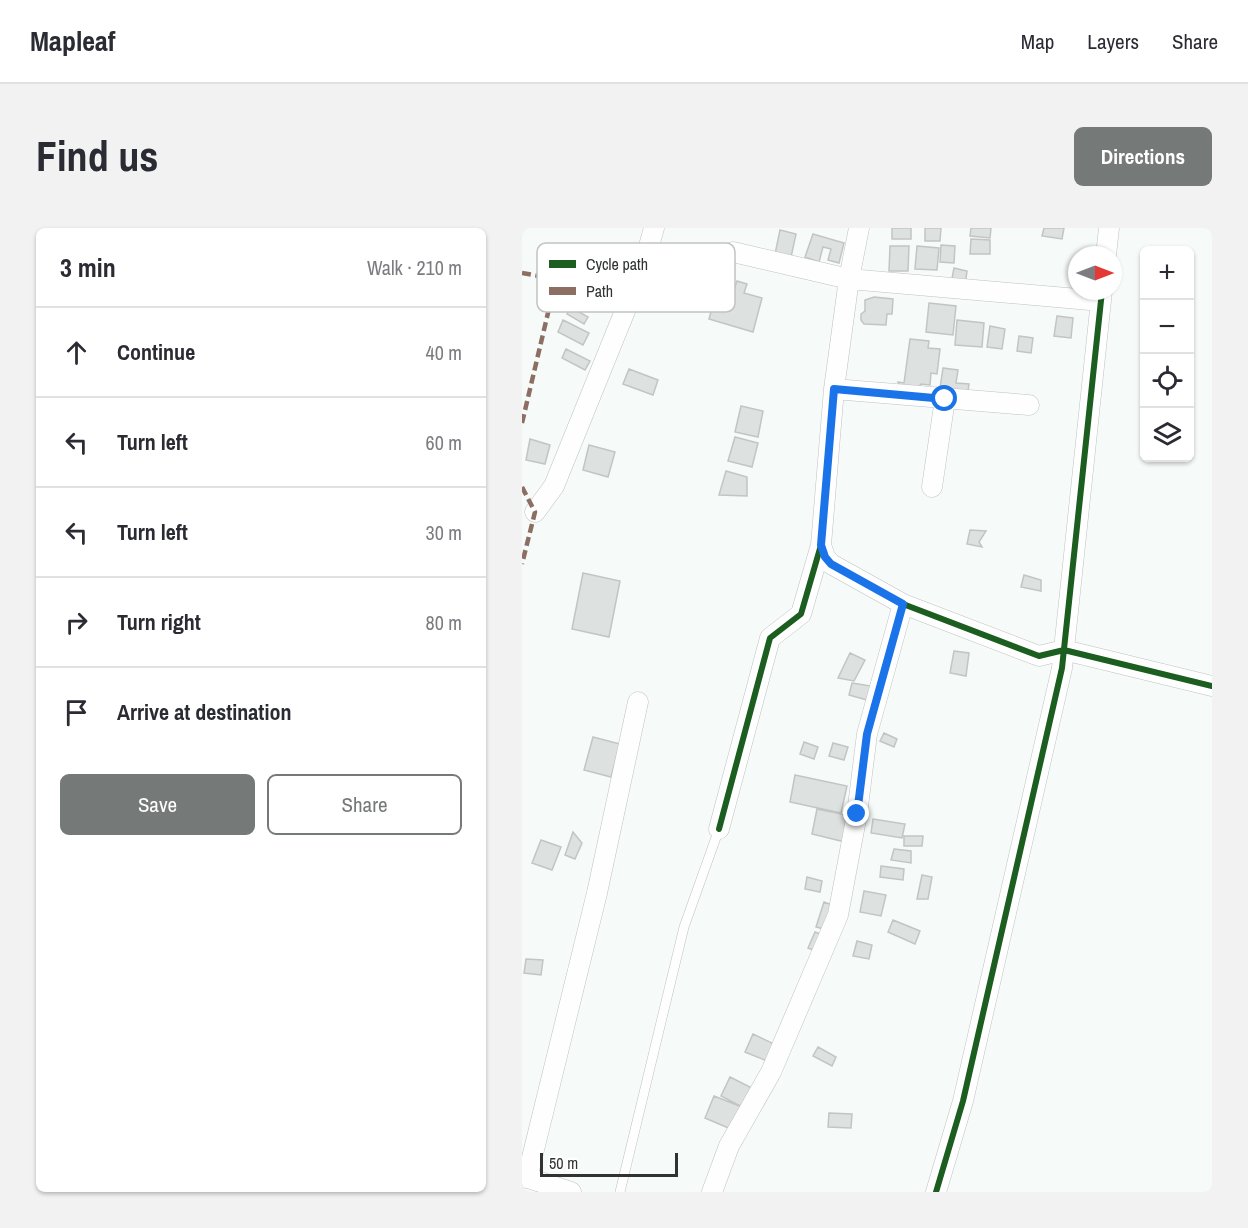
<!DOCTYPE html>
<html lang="en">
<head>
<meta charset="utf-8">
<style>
	:root { --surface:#fff; --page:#f2f2f3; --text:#2b2b33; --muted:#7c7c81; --line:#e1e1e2; --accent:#757977 }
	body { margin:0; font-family:"Archivo Narrow",sans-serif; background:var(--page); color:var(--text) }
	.controls { position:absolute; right:18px; top:18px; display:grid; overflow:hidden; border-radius:9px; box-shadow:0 2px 4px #0004 }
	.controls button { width:54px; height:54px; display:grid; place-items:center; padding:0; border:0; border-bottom:2px solid var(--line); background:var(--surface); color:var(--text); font:30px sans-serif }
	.compass { position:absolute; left:546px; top:18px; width:54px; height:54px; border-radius:50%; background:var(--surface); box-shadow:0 2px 4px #0004; rotate:90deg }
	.scale { position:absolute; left:18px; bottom:15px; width:138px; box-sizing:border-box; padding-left:6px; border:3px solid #303332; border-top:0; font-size:16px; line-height:21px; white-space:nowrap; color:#303332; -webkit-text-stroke:4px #fff; paint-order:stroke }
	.stop { position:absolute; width:18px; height:18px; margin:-14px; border:4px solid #1a73e8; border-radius:50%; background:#fff }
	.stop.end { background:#1a73e8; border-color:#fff; box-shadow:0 2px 6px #0008 }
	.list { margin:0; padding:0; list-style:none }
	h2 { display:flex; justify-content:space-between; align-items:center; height:78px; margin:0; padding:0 24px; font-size:26px }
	h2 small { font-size:20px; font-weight:400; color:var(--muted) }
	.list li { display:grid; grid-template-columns:39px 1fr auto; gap:18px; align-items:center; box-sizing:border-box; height:90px; padding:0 24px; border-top:2px solid var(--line) }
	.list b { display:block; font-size:22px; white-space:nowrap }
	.list em { font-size:20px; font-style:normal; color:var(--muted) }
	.actions { display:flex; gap:12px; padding:18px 24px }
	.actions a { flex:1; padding:14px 0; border:2px solid var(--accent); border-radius:9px; text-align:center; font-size:21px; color:var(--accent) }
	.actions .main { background:var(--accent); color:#fff }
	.icon { flex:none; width:33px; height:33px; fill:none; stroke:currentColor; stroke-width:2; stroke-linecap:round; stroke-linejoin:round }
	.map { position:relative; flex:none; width:690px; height:964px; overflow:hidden; border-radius:9px }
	header { display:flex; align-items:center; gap:36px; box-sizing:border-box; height:84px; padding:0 30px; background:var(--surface); border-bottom:2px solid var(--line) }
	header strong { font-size:28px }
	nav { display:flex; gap:33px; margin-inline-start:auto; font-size:21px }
	.intro { display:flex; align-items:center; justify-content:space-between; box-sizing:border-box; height:144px; padding:0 36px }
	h1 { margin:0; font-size:42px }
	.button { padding:15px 27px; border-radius:9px; background:var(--accent); color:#fff; font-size:21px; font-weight:700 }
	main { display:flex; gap:36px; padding:0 36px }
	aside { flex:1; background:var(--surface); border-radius:9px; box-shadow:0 2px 4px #0004 }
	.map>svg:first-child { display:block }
</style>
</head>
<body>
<header>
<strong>Mapleaf</strong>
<nav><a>Map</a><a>Layers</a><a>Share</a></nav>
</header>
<div class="intro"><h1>Find us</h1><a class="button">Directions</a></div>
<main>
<aside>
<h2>3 min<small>Walk · 210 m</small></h2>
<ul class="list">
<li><svg class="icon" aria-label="ahead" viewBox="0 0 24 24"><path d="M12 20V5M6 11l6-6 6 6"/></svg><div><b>Continue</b></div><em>40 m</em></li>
<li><svg class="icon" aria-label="left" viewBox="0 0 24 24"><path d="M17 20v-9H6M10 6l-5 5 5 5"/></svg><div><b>Turn left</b></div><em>60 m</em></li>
<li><svg class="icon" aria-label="left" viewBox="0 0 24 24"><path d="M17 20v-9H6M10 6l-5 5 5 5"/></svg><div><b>Turn left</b></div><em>30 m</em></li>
<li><svg class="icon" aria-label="right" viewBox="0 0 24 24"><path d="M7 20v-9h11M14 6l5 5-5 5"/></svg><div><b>Turn right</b></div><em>80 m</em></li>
<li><svg class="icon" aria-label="arrive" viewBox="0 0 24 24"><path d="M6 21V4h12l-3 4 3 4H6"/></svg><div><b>Arrive at destination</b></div></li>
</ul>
<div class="actions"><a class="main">Save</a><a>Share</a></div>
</aside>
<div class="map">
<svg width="690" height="964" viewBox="0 0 690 964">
	<rect width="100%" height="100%" fill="#f6faf8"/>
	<path fill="#dde1df" stroke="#c2c5c4" stroke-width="1.5" d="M370,0H389V11H370Z
		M403,0H419L418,13H403Z
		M449,0H469L468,10L448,8Z
		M522,0H542L540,11L520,8Z
		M258,2L274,6L268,34L252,31Z
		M291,6L322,15L317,35L306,32L309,21L301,19L297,34L283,29Z
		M449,11L468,12V26H448Z
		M419,17L433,18L432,35L418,34Z
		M368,18H387L386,43H367Z
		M395,18L417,20L415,42L393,41Z
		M432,40L445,43L443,58L429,56Z
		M215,53L225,56L222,65L240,70L231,104L187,91L197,55L213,59Z
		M352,69L371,71L370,86H365L364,97L342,96L339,92V86L343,83V72Z
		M407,75L434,78L431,107L404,104Z
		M48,79L66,89L62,96L45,86Z
		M535,88L551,90L549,110L532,108Z
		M41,92L67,105L61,117L36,104Z
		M435,92L462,95L460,119L433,117Z
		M468,98L483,101L480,121L465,119Z
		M497,108L511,110L509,125L495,123Z
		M388,111L407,113L406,120L418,121L415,146L409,145L408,157L399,156L390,168L378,160L376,154L382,155Z
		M44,121L68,133L63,142L40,130Z
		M421,140L436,142L434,155L447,156L445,170L417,167Z
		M107,141L136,152L131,167L101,156Z
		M219,178L241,183L236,209L213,204Z
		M213,209L236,215L230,239L206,233Z
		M8,211L28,217L23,236L4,232Z
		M67,217L93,224L86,249L61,242Z
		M204,243L225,249V268L197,267Z
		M448,302L464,303L457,314L460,319L445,316Z
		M61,345L98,353L87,409L50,401Z
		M502,347L519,352V363L499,359Z
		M432,423L447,425L444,448L428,445Z
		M328,425L343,432L332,453L316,450Z
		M330,455L349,458L345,472L327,467Z
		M362,505L375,511L372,519L358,513Z
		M71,509L98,516L89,549L62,542Z
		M282,514L296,519L292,531L278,526Z
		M311,515L326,519L322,532L307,528Z
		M273,547L325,558L319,585L268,574Z
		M295,581L329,588L323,614L290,606Z
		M351,591L383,596L380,610L349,605Z
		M51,604L60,615L53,631L43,627Z
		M382,608H401L400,618H382Z
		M19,612L39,619L30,642L10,635Z
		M372,621L389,623V635L369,632Z
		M359,638L382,641L381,652L358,649Z
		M400,647L410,649L406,671H395Z
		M285,649L300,653L298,664L283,661Z
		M342,663L364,667L359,688L338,684Z
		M302,674L310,677L302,701L294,699Z
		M371,692L398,703L393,716L366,704Z
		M293,704L301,707L294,723L286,720Z
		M335,713L350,717L347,731L331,728Z
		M4,731L21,732L19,747L2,745Z
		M231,806L252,816L245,833L223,824Z
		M296,819L314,829L310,838L291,828Z
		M208,849L230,860L220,879L199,868Z
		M192,868L220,879L211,902L183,890Z
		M307,885L330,886L329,900L306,899Z"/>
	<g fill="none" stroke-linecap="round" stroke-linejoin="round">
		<defs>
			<path id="service" d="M98,964L162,699L197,601"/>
			<path id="minor" d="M584,27L587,0
				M122,36L132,0
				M312,161L507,177
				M410,259L423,171
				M13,284L32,258L122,36L176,57L185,53L198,28L211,24L327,51L337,0
				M299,317L312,161L327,51L579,73
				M197,601L248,410L279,386L299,317L303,329L309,336L381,376L517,428L542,422L690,458
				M0,948L49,964
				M5,950L75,665L116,474
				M190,964L207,918L249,844L316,687L335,586L345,506L381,376
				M414,964L441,873L540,440L580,63"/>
		</defs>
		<use href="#service" stroke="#bec2c0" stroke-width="10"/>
		<use href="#minor" stroke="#bec2c0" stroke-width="21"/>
		<use href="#service" stroke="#fefefe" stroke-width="9"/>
		<use href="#minor" stroke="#fefefe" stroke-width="20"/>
		<path stroke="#8d6e63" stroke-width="4.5" stroke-dasharray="9 4.5" stroke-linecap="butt" d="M0,45L34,51
			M0,195L34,51L122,36
			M0,259L13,284L0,336"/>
		<defs>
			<path id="cycleway" d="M197,601L248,410L279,386L299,317L303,329L309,336L381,376L517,428L542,422L690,458
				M414,964L441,873L540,440L580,63"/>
		</defs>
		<use href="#cycleway" stroke="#fff" stroke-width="10"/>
		<use href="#cycleway" stroke="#1b5e20" stroke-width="6"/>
	</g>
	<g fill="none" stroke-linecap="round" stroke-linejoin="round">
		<path stroke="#1a73e8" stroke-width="8" d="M335,586L345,506L381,376L309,336L303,329L299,317L312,161L423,171"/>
	</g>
	<rect x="15" y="15" width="198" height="69" rx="9" fill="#fff" stroke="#c1c2c2" stroke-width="1.5"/>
	<rect x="27" y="32" width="27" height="8" fill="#1b5e20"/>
	<rect x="27" y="59" width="27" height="8" fill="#8d6e63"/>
	<g font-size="16" fill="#303332">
		<text x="64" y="42">Cycle path</text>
		<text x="64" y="69">Path</text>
	</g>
</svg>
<div class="controls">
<button>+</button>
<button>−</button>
<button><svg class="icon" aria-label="locate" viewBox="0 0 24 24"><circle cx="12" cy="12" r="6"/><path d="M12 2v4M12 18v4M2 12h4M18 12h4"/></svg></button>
<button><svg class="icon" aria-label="layers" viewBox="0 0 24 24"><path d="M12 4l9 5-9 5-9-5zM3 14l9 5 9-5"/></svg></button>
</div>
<svg class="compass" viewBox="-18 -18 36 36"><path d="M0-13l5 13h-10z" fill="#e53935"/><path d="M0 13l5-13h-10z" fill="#7c7c81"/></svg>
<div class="scale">50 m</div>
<div class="stop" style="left:423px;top:171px"></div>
<div class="stop end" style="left:335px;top:586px"></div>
</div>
</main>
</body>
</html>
